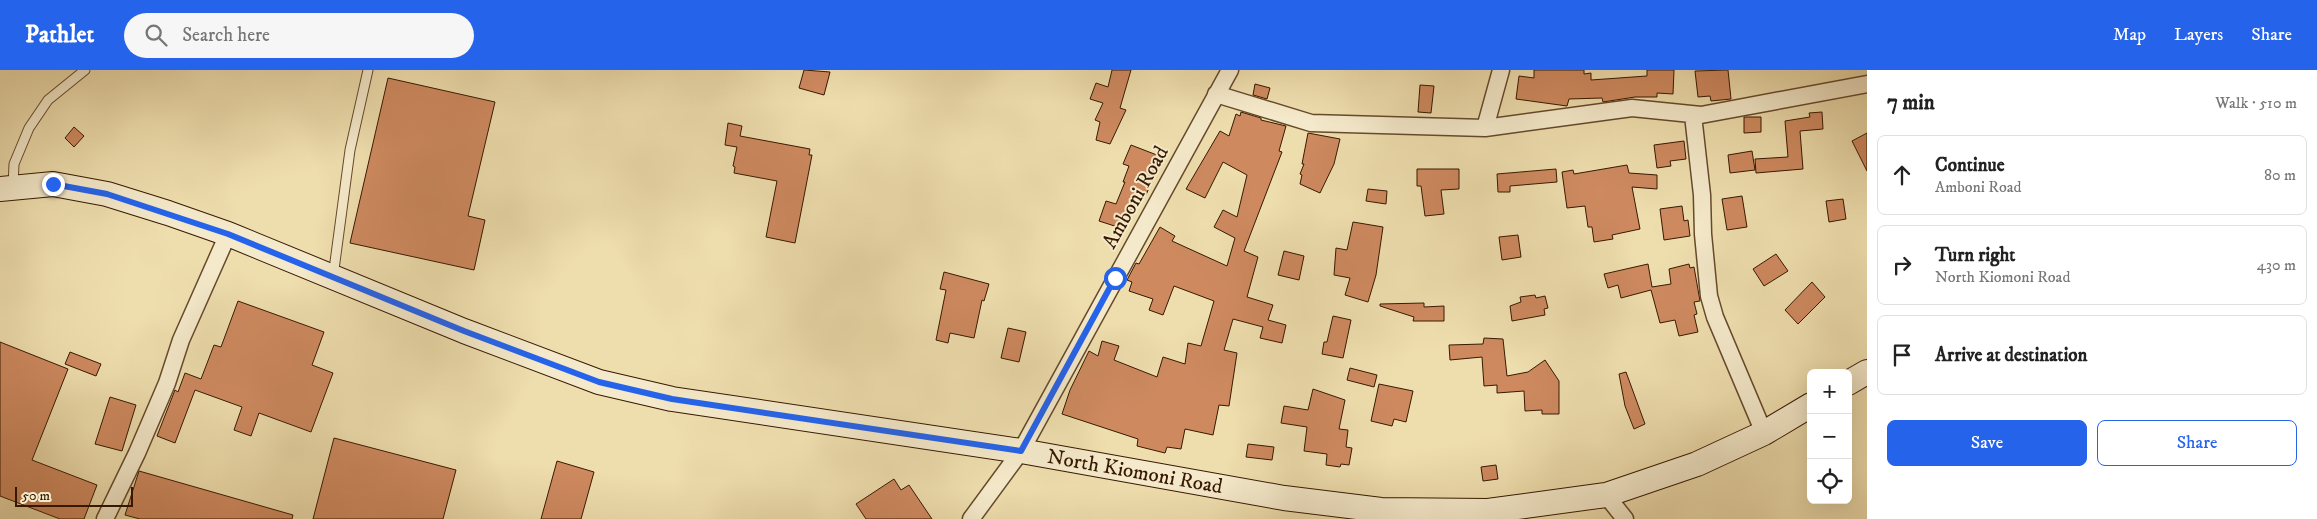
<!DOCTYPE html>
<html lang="en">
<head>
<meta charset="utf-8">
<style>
	:root { --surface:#fff; --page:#f6f6f6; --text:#222; --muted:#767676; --line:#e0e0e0; --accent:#2563eb }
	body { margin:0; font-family:"IM FELL DW Pica",serif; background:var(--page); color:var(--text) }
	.controls { position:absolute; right:15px; bottom:15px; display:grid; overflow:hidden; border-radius:8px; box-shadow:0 5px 20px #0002 }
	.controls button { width:45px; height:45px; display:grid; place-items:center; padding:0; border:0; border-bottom:1px solid var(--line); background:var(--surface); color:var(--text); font:25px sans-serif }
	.scale { position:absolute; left:15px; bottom:12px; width:118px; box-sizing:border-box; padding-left:5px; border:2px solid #371901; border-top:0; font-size:14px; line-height:18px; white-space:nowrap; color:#371901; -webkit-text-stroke:4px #f4e9ca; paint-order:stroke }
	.stop { position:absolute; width:15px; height:15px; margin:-11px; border:4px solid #2563eb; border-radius:50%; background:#fff }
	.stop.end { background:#2563eb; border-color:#fff; box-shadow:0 1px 5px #0008 }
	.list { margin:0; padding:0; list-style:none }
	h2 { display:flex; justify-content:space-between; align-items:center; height:65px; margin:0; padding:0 20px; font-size:21px }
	h2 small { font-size:16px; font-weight:400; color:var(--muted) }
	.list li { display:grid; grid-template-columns:32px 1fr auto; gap:15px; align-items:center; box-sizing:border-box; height:80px; margin:0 10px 10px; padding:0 10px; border:1px solid var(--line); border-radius:8px }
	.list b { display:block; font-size:19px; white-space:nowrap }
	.list p { margin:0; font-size:16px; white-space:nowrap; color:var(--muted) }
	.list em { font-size:16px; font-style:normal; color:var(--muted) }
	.actions { display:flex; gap:10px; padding:15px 20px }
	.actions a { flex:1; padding:11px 0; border:1px solid var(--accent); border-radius:8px; text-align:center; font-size:18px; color:var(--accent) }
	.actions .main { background:var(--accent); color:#fff }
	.icon { flex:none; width:28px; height:28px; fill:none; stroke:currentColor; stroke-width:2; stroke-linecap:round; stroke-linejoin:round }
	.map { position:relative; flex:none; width:1867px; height:449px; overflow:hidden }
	header { display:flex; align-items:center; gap:30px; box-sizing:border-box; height:70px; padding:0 25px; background:var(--accent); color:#fff }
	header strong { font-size:24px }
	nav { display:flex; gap:28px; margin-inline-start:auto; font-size:18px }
	.search { width:350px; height:45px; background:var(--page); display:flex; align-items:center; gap:12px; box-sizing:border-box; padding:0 18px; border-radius:28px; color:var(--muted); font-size:19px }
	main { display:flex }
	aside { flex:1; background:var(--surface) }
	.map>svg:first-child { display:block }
</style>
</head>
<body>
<header>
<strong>Pathlet</strong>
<div class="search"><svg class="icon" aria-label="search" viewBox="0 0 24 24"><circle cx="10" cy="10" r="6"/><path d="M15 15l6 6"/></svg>Search here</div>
<nav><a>Map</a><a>Layers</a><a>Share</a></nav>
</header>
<main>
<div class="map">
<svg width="1867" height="449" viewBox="0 0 1867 449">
	<rect width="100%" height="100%" fill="#eeddad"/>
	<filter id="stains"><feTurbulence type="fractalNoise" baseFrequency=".004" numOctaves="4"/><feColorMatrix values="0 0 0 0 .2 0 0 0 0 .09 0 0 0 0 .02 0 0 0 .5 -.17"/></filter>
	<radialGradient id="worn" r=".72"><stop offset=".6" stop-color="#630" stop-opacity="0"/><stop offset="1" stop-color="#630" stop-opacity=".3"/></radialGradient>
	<path fill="#ce895f" stroke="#371901" d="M804,0L830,2L824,25L799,18Z
		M1112,0H1131L1120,38L1126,40L1110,74L1096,70L1100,52L1095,50L1103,33L1090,29L1096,13L1108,17Z
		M1534,0H1584V4L1591,3V10L1647,6V0H1674L1673,24L1657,23V27H1635L1603,32L1602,28L1569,29L1567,36L1516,29L1519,6L1534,8Z
		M1728,0L1731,29L1711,31L1710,26L1698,27L1695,1Z
		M388,8L495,32L468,146L485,150L474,200L350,173Z
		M1255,14L1270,18L1267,29L1253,25Z
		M1420,15L1434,16L1431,43L1418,42Z
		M1241,42L1261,48V50L1286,56L1279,81L1282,82L1244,181L1258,187L1247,227L1273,235L1268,250L1286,255L1282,273L1260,268L1263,257L1233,249L1224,280L1237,283L1229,336L1219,335L1213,365L1185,359L1181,379L1167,377L1165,383L1137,376L1138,369L1062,344L1070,320L1089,281L1098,286L1102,271L1119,276L1114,290L1157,307L1163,287L1185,294L1188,273L1201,276L1214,231L1174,216L1163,245L1149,240L1153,229L1129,221L1132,212L1127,210L1136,193L1139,194L1160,157L1175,166L1172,171L1227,196L1235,168L1214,157L1223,140L1237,147L1247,105L1223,92L1205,128L1186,119L1220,61L1229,66L1236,44L1240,46Z
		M1822,42L1823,59L1800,61L1803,99L1756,103L1755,89L1788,87L1785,51L1810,47L1809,43Z
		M1744,47H1761V62L1744,63Z
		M728,53L742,56L740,66L810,79L809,85H812L795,173L766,167L777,111L734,103L735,97L733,96L737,77L725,75Z
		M74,57L84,66L74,77L65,68Z
		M1308,63L1340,69L1334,94L1320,123L1300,114L1302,105L1300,104L1304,94H1302Z
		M1867,63V101L1852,71Z
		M1684,71L1686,89L1670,91L1671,96L1657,98L1654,75Z
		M1131,75L1162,87L1146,125L1138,121L1124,159L1099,151L1106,131L1116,134L1125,112H1123L1129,96L1123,94Z
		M1752,81L1755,100L1730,103L1728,85Z
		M1627,95L1629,103L1657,105V119L1632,117L1640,159L1612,165L1613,169L1594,172L1592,157H1588L1585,136L1567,138L1562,102L1573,100L1574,104Z
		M1417,99H1459V119L1441,120L1444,144L1425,146L1421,116H1417Z
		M1556,99L1557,112L1510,116V122H1498L1497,104Z
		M1368,119L1387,121L1386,134L1366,131Z
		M1742,126L1747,157L1727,160L1722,129Z
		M1843,129L1846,149L1829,152L1826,131Z
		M1682,136L1684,151L1688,150L1690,166L1664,170L1660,139Z
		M1353,152L1383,157L1376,205L1368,232L1345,225L1350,208L1334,205L1336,178L1347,180Z
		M1518,165L1521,187L1502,190L1499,167Z
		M1284,181L1304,186L1299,210L1278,205Z
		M1776,184L1788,201L1764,216L1753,199Z
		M1648,194L1652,217L1671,214L1669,199L1689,194L1690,198L1694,197L1700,231L1694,232L1697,244L1694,245L1698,262L1679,266L1675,250L1660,253L1651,220L1621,228L1618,215L1608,218L1604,204Z
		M944,202L989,214L984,231L982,230L974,268L950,263L948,273L936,270L946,220L940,219Z
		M1812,212L1825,227L1798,254L1785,240Z
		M1535,225L1536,228L1545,226L1548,238L1544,239L1545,245L1512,251L1510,236L1521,232L1520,227Z
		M238,231L324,262L312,295L333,303L311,362L259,343L251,366L234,360L242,337L195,320L175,373L157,366L175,320L178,322L185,303L201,309L214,275L221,277Z
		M1424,233V237L1444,236V251H1413L1414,247L1380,236V234Z
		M1333,246L1351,250L1343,288L1322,284L1324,272H1327Z
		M1008,258L1026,262L1019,292L1001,288Z
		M1484,268L1503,269L1507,306L1528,302L1545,290L1559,311V344H1542V340L1525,341L1524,321L1497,323V315L1484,316L1482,287L1450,290L1449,275L1483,274Z
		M0,272L68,299L32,390L97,415L84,449H60L0,426Z
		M70,282L101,294L96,306L65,294Z
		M1350,298L1377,305L1374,317L1347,310Z
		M1626,302L1645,354L1634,359L1625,336L1619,304Z
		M1379,314L1413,321L1406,352L1394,349L1392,356L1371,351Z
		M1313,319L1345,330L1339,359L1348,360L1346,377L1352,378L1349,395L1341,394L1340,397L1326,395L1327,384L1304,381L1307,357L1281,353L1284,336L1308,340Z
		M110,327L136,335L122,381L95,374Z
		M334,368L456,400L443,449H313Z
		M1248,374L1274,377L1272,390L1246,387Z
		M557,391L594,402L581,449H541Z
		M1496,395L1498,409L1483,411L1481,397Z
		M139,401L293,445L292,449H140L125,445Z
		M894,409L901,420L909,415L932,449H866L856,434Z"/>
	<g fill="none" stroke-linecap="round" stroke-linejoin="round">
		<defs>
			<path id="lane" d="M13,116L14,94L29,58L48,30L85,0
				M333,207L350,80L368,0"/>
			<path id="street" d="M1216,24L1311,53L1485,58L1632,38L1701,45L1867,14
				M1693,45L1702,125L1703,164L1709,226L1715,247L1764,363
				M1485,58L1501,0
				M1606,425L1625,449
				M105,449L137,383L167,313L181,270L228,164
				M971,449L1021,381L1230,0"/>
			<path id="secondary" d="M0,119L53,114L107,124L168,143L228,164L464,261L599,312L672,329L1021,381L1284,428L1381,440L1488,441L1606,425L1697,394L1764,363L1811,335
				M1848,313L1867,302"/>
		</defs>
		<use href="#lane" stroke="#654a2c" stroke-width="11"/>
		<use href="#street" stroke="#654a2c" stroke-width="19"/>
		<use href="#secondary" stroke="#371901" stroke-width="26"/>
		<use href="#lane" stroke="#f4e9ca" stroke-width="9"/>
		<use href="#street" stroke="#f4e9ca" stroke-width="16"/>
		<use href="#secondary" stroke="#f4e9ca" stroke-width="24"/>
	</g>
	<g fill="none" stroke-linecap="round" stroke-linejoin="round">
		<path stroke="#2563eb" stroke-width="6" d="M53,114L107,124L228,164L464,261L599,312L672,329L1021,381L1115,208"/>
	</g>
	<g text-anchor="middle" stroke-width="4" stroke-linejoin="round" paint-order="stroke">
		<g font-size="21" fill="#371901" stroke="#f4e9ca">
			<text transform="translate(1135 127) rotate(-61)" y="7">Amboni Road</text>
			<text transform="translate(1135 401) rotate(10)" y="7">North Kiomoni Road</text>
		</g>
	</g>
	<rect width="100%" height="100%" filter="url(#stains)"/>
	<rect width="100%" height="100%" fill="url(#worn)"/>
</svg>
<div class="controls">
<button>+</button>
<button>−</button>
<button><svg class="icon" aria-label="locate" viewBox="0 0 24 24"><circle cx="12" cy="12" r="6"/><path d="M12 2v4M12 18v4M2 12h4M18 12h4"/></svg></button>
</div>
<div class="scale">50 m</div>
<div class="stop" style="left:1115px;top:208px"></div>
<div class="stop end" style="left:53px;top:114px"></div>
</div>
<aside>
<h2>7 min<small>Walk · 510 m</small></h2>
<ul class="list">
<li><svg class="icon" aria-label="ahead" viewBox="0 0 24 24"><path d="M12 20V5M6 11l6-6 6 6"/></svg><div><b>Continue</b><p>Amboni Road</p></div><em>80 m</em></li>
<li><svg class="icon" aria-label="right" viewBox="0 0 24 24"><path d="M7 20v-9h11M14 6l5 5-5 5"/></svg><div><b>Turn right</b><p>North Kiomoni Road</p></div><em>430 m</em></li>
<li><svg class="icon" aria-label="arrive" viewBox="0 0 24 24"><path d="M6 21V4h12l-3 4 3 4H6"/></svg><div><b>Arrive at destination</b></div></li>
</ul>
<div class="actions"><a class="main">Save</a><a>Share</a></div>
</aside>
</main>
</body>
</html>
